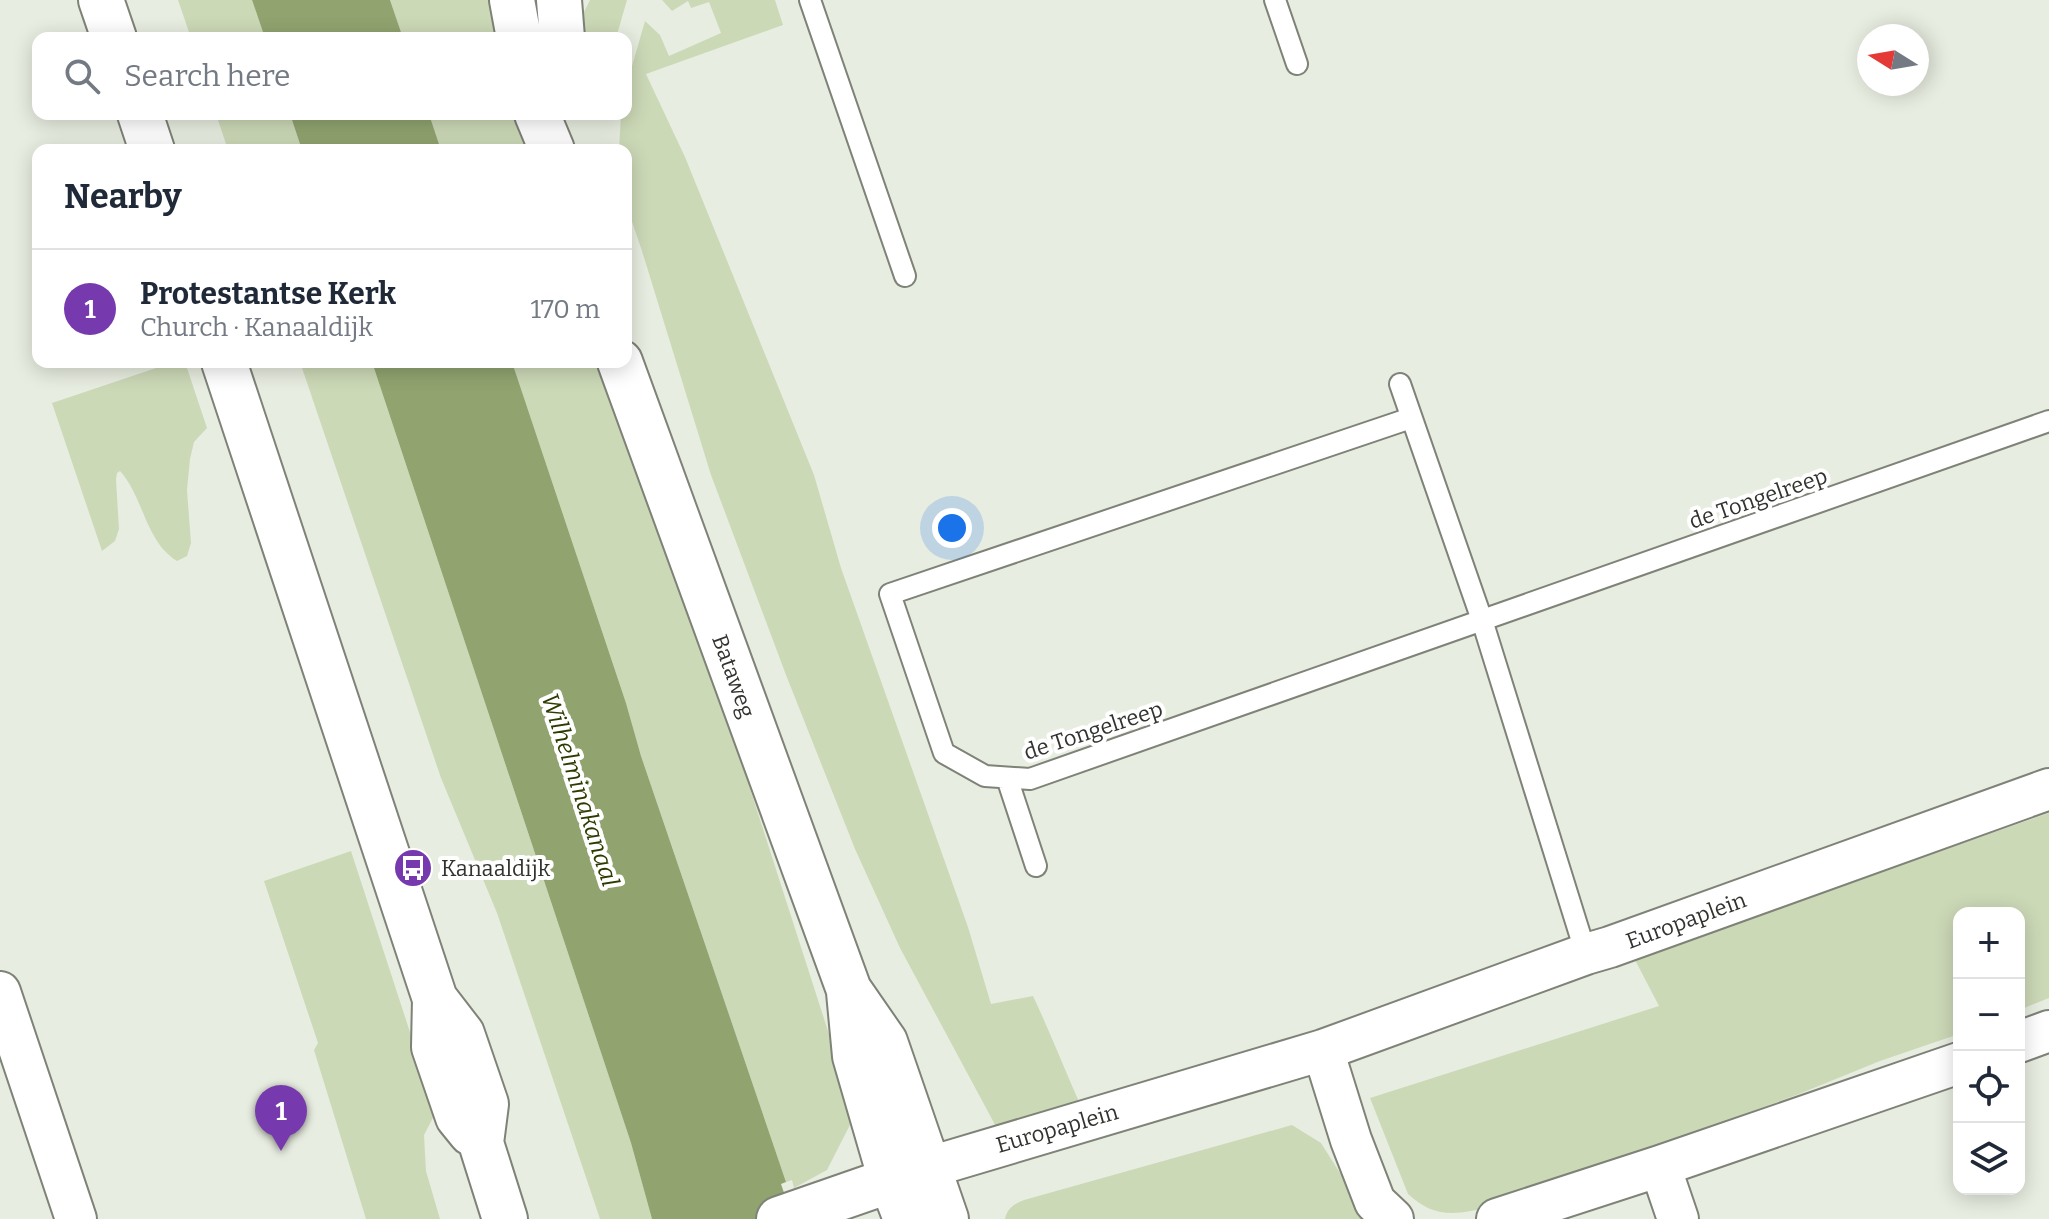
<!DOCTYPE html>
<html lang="en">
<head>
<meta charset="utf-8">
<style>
	:root { --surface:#fff; --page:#f6f6f7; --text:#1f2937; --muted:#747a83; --line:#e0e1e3; --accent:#7639ae }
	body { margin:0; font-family:Bitter,serif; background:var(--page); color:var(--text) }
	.controls { position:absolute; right:24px; bottom:24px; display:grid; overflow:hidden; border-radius:16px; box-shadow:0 4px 20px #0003 }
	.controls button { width:72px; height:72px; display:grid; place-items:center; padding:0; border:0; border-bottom:2px solid var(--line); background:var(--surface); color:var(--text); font:40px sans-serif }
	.compass { position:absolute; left:1857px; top:24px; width:72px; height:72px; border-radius:50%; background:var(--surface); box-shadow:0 4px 20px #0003; rotate:281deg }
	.you { position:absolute; left:952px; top:528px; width:28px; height:28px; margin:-20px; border:6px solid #fff; border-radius:50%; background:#1a73e8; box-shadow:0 0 0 12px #1a73e833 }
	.badge { display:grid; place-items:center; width:52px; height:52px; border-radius:50%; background:var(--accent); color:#fff; font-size:26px; font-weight:700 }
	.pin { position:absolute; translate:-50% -66px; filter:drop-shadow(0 2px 4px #0008) }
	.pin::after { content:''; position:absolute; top:42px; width:28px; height:24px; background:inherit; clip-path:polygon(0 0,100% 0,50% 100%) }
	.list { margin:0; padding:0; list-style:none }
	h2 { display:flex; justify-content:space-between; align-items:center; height:104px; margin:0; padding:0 32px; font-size:34px }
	h2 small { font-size:26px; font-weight:400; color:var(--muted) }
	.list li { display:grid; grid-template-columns:52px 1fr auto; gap:24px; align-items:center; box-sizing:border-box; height:120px; padding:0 32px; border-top:2px solid var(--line) }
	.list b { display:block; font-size:30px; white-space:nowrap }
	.list p { margin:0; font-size:26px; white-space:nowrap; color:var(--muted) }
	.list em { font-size:26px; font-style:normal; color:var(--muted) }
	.icon { flex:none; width:44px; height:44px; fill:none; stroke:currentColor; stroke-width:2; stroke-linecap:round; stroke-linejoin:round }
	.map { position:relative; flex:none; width:2049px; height:1219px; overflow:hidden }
	.search { position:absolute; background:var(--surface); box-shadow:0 4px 20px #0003; left:32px; top:32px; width:600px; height:88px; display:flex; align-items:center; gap:20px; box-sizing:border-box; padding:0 28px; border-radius:16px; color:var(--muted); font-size:30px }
	.panel { position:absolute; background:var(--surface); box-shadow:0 4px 20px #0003; left:32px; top:144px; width:600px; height:224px; border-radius:16px }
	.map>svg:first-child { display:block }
</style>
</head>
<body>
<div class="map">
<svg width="2049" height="1219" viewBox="0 0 2049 1219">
	<rect width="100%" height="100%" fill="#e8ede1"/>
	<path fill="#ccd9b7" d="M178,0H252L265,38H191Z
		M390,0H488L497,11L506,38H403Z
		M590,0H627L616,38H575L580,20Z
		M662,0H775L783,25L646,74L685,157L814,475L841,568L968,927L991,1004L1033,996C1050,1032 1064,1068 1080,1104L1000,1134L900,948L855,849L786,675L711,475L642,251L626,204V150H619L621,114H626V87L645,21L660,35L669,56L721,33L709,2L691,8L688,1L672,11Z
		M216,114H290L302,150H228Z
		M429,114H515L526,150H441Z
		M174,362H185L207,428L194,442L190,459L187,490L191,543L187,556L177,561C145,541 144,498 120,471L117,473L116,479L119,529L115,541L102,551L52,403Z
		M300,362H372L631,1143L652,1219H600L497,913L441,778Z
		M512,362H598L630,457L700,633L855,1115L827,1170L794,1188L792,1180L786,1182L641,756L626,703Z
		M2049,813V998L2019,1010V913H1959V1034L1880,1061L1799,1094L1639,1153L1476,1210C1447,1216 1430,1214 1408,1194L1370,1098L1659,1006L1634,958Z
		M351,851L436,1112L424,1135L426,1171L440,1219H366L314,1050L318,1043L264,881Z
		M1292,1125L1321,1143L1369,1219H1005C1007,1208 1014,1204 1024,1200Z"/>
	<path fill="#91a46f" d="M252,0H390L403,38H265Z
		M290,114H429L441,150H302Z
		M372,362H512L626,703L641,756L786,1182L781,1184L793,1219H652L631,1143Z"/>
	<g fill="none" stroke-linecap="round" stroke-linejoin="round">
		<defs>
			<path id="lane" d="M810,0L905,276
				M1275,0L1297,64
				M1400,384L1482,620L1586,954
				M1411,418L890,594L944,753L985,776L1030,779L2049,421
				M1007,778L1036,866"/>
			<path id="street" d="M0,992L76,1219
				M2019,1042L2049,1031
				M1323,1050L1351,1140L1375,1202L1393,1219
				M1660,1166L1678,1219
				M930,1167L1323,1050L1586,954L1610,947L2049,789
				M1497,1219L1660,1166L1959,1063"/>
			<path id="secondary" d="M101,0L114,38
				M512,0L519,38
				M559,0L562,38
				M140,114L152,150
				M537,114L552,150
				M224,362L435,999L462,1034L486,1104L481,1143L505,1219
				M620,362L849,990L885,1042L946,1219
				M849,992L855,1056L891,1180L906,1219
				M435,999L434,1047L458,1117L471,1133
				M779,1219L920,1170"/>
		</defs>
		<use href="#lane" stroke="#7e8277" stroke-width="24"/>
		<use href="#street" stroke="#7e8277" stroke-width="44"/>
		<use href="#secondary" stroke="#7e8277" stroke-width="48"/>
		<use href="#lane" stroke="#fff" stroke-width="20"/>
		<use href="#street" stroke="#fff" stroke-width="40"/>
		<use href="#secondary" stroke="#fff" stroke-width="44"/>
	</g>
	<defs>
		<symbol id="bus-disc" viewBox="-11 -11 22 22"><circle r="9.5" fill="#7639ae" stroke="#fff"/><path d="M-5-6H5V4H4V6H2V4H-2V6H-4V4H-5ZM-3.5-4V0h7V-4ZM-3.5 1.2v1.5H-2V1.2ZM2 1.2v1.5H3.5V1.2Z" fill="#fff"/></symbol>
	</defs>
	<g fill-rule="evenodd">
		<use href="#bus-disc" x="391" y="846" width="44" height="44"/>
	</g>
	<g text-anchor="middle" stroke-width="8" stroke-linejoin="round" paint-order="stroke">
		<g font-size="22" fill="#31332e" stroke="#fff">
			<text transform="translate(1758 498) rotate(-19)" y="8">de Tongelreep</text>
			<text transform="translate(734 676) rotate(70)" y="8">Bataweg</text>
			<text transform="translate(1093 730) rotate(-18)" y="8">de Tongelreep</text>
			<text transform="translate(1686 920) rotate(-20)" y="8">Europaplein</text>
			<text transform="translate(1057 1128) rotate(-16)" y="8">Europaplein</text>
		</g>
		<g font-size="22" fill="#31332e" stroke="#fff" text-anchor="start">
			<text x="441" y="876">Kanaaldijk</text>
		</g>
		<g font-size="24" font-style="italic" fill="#2c3c00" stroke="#fff">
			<text transform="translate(580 790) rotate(72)" y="8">Wilhelminakanaal</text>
		</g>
	</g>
</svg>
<div class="controls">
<button>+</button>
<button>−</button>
<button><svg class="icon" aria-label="locate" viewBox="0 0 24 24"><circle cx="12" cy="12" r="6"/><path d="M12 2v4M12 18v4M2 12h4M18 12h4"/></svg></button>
<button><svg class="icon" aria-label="layers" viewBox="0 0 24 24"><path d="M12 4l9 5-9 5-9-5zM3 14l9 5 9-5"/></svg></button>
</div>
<svg class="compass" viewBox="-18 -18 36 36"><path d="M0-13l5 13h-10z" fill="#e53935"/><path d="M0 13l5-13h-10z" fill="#747a83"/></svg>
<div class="you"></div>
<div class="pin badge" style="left:281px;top:1151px">1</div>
<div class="search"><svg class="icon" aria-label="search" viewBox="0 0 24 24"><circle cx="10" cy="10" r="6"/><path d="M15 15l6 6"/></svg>Search here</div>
<section class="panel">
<h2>Nearby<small></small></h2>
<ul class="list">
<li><span class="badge">1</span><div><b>Protestantse Kerk</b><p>Church · Kanaaldijk</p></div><em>170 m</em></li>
</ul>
</section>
</div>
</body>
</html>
